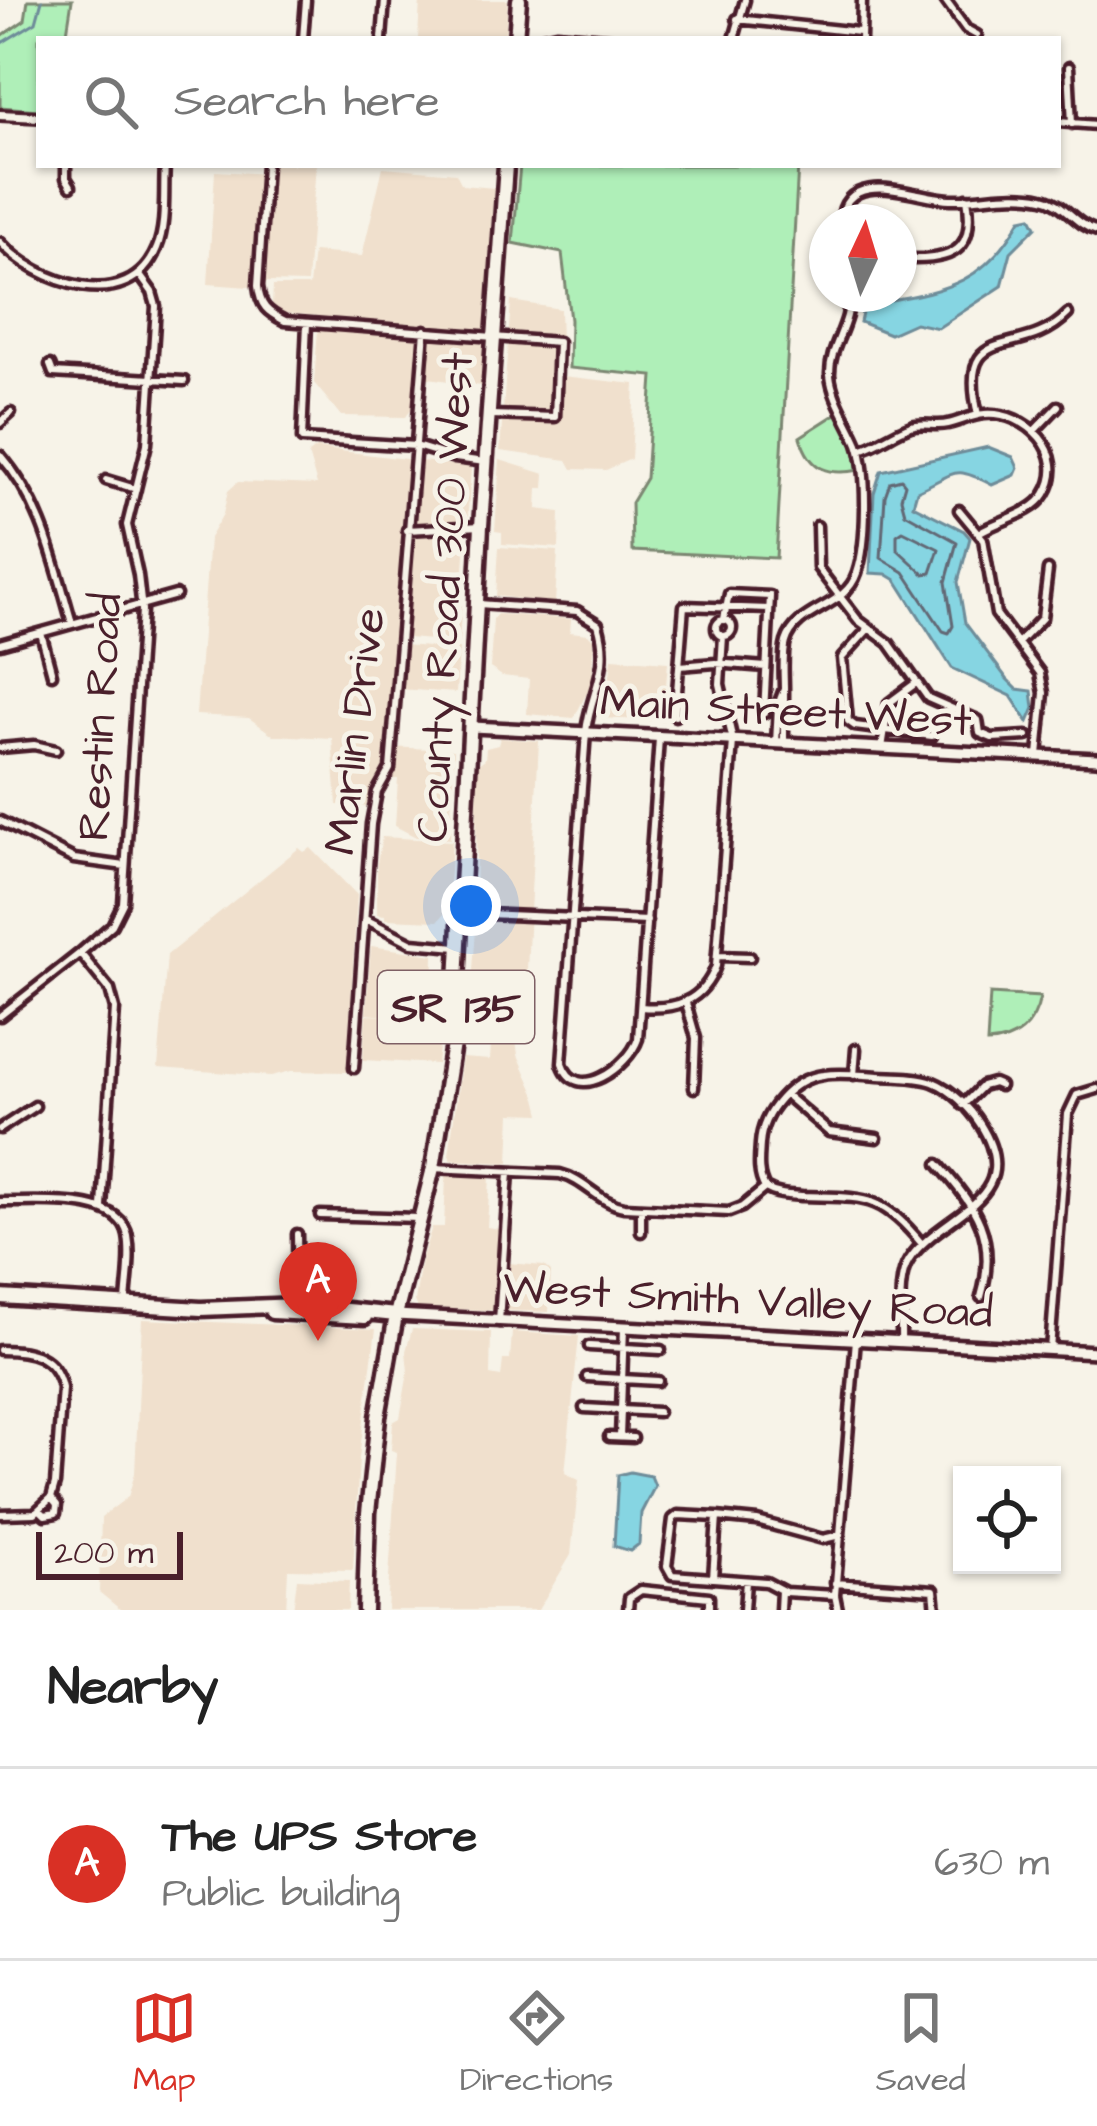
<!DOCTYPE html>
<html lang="en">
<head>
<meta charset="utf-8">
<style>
	:root { --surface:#fff; --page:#f2f2f2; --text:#222; --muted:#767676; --line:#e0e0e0; --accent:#d93025 }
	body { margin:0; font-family:"Architects Daughter",sans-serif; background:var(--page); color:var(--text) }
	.controls { position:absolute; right:36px; bottom:36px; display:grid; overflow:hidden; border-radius:0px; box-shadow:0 3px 9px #0004 }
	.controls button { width:108px; height:108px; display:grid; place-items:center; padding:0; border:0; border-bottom:3px solid var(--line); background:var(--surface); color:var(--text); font:60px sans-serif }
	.compass { position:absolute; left:809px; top:204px; width:108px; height:108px; border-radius:50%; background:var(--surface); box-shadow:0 3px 9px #0004; rotate:4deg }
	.scale { position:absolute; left:36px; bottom:30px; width:147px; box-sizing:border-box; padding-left:12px; border:6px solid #4a1f2b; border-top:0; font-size:33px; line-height:42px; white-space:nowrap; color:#4a1f2b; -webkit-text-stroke:9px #f7f3e8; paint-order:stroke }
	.you { position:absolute; left:471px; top:906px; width:42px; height:42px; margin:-30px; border:9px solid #fff; border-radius:50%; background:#1a73e8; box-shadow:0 0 0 18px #1a73e833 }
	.badge { display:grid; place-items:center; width:78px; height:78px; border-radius:50%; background:var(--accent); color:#fff; font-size:39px; font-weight:700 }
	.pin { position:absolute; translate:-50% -99px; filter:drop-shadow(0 3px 6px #0008) }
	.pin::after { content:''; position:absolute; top:63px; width:42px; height:36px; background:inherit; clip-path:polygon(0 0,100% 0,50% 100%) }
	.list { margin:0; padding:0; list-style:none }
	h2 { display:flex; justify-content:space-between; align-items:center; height:156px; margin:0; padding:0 48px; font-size:51px }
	h2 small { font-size:39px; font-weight:400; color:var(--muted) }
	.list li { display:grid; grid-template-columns:78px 1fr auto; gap:36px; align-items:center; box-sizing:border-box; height:192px; padding:0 48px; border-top:3px solid var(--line) }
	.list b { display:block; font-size:45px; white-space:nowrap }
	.list p { margin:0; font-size:39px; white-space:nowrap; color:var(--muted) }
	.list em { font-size:39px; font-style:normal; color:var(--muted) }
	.icon { flex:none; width:66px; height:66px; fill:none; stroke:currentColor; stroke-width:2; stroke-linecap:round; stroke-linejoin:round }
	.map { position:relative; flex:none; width:1097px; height:1610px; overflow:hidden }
	.search { position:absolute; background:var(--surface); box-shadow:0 3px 9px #0004; left:36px; right:36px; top:36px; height:132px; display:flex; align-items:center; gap:30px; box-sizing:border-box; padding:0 42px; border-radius:0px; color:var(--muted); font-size:45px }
	.sheet { height:348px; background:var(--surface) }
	nav { display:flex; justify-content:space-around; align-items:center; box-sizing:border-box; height:168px; border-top:3px solid var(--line); background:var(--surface); font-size:33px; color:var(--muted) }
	nav a { display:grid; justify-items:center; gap:6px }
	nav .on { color:var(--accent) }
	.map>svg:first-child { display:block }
</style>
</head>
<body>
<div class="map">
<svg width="1097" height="1610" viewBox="0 0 1097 1610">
	<rect width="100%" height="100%" fill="#f7f3e8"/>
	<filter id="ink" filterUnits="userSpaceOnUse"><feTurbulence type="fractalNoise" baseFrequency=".00833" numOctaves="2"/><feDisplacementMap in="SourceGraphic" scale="24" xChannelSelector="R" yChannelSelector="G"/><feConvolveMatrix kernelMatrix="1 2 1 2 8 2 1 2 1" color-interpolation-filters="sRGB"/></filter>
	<g filter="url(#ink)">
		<path fill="#f0e0cd" d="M420,0H508L505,39H418Z
			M270,165H316L307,283L268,282L249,287L208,284L215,171L269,174Z
			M383,167L456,173L462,185L494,188L481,386L416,376L414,405L406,417L341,416L314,383L319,316L285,313L272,306L273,286H309L313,252L362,256Z
			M511,301L560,309L562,376L635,384L631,459L606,470L572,469L567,460L500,451Z
			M316,448L471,467L459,642L394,637L387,747L454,750L450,839L416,837L395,826L398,779H390L376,807L337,805L332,738L273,735L249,718L196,715L209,538L223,514L228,491L238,482L317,485L308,454Z
			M500,460L545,474L544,488H538L537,509L560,512L559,548L502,544V532L495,531Z
			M499,547L558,551L555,603L496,596Z
			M497,614L571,619L570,632L588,634L594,640L592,683L574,718L527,714L529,679L502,676L490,668L493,619Z
			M402,645L459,649L456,693L399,689Z
			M612,658L668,662L663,721L601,718L602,703H607Z
			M500,738L539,741L526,988L521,1001L471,997L478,901L475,899L478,764L485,759L486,748L498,745Z
			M382,837L452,841L447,911L438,921L385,919V915L377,914V863Z
			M299,848L304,852L311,848L357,895L347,1072L291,1071L271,1076L158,1068L167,955Z
			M371,946L434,955L433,994L445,996L437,1064L363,1060L366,1015L388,1016L366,1014Z
			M472,1006L503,1008L502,1030L515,1032L518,1055L537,1098L541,1114L511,1113L509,1163L451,1160L449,1155L462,1058L490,1060L492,1030L465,1028V1017H472Z
			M446,1175L490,1177L487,1227L499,1229L496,1262L544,1266L551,1272L549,1312L418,1308L415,1301L421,1261L432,1227H444Z
			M142,1319L376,1329L359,1458L353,1570L288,1569L286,1610H121L99,1592L101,1517L128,1497L135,1473Z
			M412,1329L491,1332L490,1375L501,1377L503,1360H510L512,1332L579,1336L565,1473L579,1480L571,1555L538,1610H387L397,1452L391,1450L393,1422L400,1418L408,1372L406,1351Z
			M297,1579L349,1581L348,1610H293Z"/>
		<path fill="#afefb8" stroke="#7c8772" stroke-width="3" d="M28,0H72L66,39H39V110L0,107V37L25,20Z
			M520,165H798L776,558L632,551L631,503L646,478L653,376L569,368L570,320L562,253L513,243Z
			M839,412L859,458L860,470C827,476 810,470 800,437Z
			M990,994L1040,997C1035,1026 1016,1042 987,1043Z"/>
		<path fill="#86d5e2" stroke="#6e8c99" stroke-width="3" d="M1031,217L1036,227L1011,252L1002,286L938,328L915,323L890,334L860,322L864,305C936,291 981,291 1021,219Z
			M988,447L1013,457L1018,468L1015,475L992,485C952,464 957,473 917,491L913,505L964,531L970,538L958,582L965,623L1007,679L1017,689L1032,691L1034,708L1028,722L1011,696L952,668L896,580L886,574L870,573L874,493L881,471Z
			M630,1472L651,1476L655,1486L641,1513L639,1544L630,1551L614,1546L618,1475Z"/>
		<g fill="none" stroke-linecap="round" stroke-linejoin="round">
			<path stroke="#626874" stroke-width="3" d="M901,479L905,484L901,498L905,513L957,542L946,582L953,626L949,633L943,631L904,572L881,558L885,496L890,482Z
				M903,531L939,549L931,573L924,574L897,549V535Z"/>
			<path stroke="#6e8c99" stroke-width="3" d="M0,44L36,22L42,0"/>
			<defs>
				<path id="minor" d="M945,0L966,29L977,35
					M737,19L859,32
					M303,39L306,0
					M382,39L385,0
					M534,39L556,34L618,39
					M734,39L745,0
					M861,39L862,0
					M1069,67L1072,124
					M1058,122L1097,125
					M66,165V178L71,186
					M266,165L258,286C260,306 267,312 285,321L558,342L555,417L491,415
					M841,222C845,165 917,198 950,199C981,200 1011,191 1043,198C1064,202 1075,225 1097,231
					M0,242C37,283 129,317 157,248C167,224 163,191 165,165
					M912,259C959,260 975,245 967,198
					M307,323L302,439L416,446L455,458L485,462
					M50,365L53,373L184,381
					M978,415C956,317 1020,363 1068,314
					M0,423L11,413
					M1034,431L1058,406
					M860,450C878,445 893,432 911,426C923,422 936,427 948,424C961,421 972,415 985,414C1026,411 1070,453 1045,494C1033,514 999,520 980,532
					M0,455C43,504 54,562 72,623
					M106,480L136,489
					M959,510L983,539L996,614L1040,673L1044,693L1038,755
					M817,526L818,568L858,620L889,643L928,698L978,720L980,733L992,738L1027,736
					M407,530L481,526
					M479,604L577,611L598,624C612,670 590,691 586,732L562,1063C576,1106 629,1066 638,1039L659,738
					M724,619L729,594L770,596L764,713
					M716 628a8 8 0 1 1 16 0a8 8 0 1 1-16 0Z
					M869,628L842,658L848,721L855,726L932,736
					M41,633L52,674
					M1018,643L1042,618L1048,570
					M0,644L176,595
					M680,666L715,663L766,667
					M784,689C784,674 782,656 786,642C797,607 845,609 857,573C867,544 868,473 858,444C849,422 832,398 830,375C829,346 852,324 849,294
					M675,716L684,606L769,609
					M776,743L778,705L784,689V743
					M0,748L34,745L56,750
					M882,748L889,703L916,683
					M0,821L74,859L125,866
					M463,913L647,921
					M365,919L412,943L457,947
					M718,956L750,957
					M686,1003L696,1038L694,1088
					M641,1007C676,1010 703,1001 716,966L733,741L720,684L723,636
					M0,1016L80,953
					M354,1068L371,824L377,792L390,769L425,330
					M854,1075L856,1049
					M786,1095L829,1132L877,1138
					M963,1105L982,1086L993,1083L1000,1086
					M0,1129L35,1106
					M938,1164C976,1207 998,1237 981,1297
					M433,1168L560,1174C585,1180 599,1203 624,1207L729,1212L742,1207L765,1188
					M765,1188C757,1174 759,1160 760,1144C762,1112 791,1079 823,1075C841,1072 860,1075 878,1076C896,1077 916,1076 933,1082C951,1089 970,1108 980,1124C1029,1201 940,1212 909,1260C896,1280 902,1318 901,1341
					M765,1188C777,1195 788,1195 803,1196C865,1198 880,1193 922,1244
					M0,1202C34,1203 120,1193 128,1236C132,1257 127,1282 126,1303
					M102,1207L115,1009L110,990L80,953L112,925L123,903L142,610L138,575L127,525L147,444L156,306L152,292L139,274
					M320,1215L418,1218
					M641,1232V1208
					M297,1234L298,1301
					M499,1322L509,1172
					M589,1346L661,1350
					M0,1350C30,1350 55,1355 62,1388L55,1484L51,1498L35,1513L0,1514
					M1050,1350L1068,1114L1077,1095L1097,1089
					M587,1377L658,1381
					M584,1408L658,1412
					M609,1437L633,1438
					M620,1437L624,1328
					M40,1510L45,1515L56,1513L57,1505L51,1498
					M717,1517L678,1515L673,1519L667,1566L672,1575L713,1578L717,1517L757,1521L823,1539L840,1535L856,1339
					M713,1578L766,1582L785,1592L835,1595
					M835,1583L934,1590L936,1610
					M628,1610L629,1598L641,1590L709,1597V1610
					M744,1610L746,1581
					M780,1610L781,1590
					M838,1610L835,1595L840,1535"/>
				<path id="tertiary" d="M0,115L39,117"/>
				<path id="secondary" d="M472,727L1097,759
					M396,1315L1097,1352"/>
				<path id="primary" d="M516,39L519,0
					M0,1297L201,1309L298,1305L396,1315
					M272,1312L365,1317
					M365,1610L368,1513L378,1417L396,1315L433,1168L454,1038L481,526L506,165"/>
			</defs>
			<use href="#minor" stroke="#4a1f2b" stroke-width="15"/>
			<use href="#tertiary" stroke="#4a1f2b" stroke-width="16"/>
			<use href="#secondary" stroke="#4a1f2b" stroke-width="18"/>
			<use href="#primary" stroke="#4a1f2b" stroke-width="21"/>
			<use href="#minor" stroke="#f7f3e8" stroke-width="6"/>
			<use href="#tertiary" stroke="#f7f3e8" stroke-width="8"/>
			<use href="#secondary" stroke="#f7f3e8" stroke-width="9"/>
			<use href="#primary" stroke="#f7f3e8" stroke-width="12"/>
		</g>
	</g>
	<g text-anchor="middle" stroke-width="10" stroke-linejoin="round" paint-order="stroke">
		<rect fill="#f7f3e8" stroke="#7e5f64" stroke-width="3" x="378" y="971" width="156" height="72" rx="9"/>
		<g font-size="42" font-weight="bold" fill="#4a1f2b">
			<text x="456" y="1022">SR 135</text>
		</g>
		<g font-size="45" fill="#4a1f2b" stroke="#f7f3e8">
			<text transform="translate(443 597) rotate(-87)" y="16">County Road 300 West</text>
			<text transform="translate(786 709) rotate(3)" y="16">Main Street West</text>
			<text transform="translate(98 717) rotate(-87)" y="16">Restin Road</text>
			<text transform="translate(353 731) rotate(-83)" y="16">Marlin Drive</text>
			<text transform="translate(748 1298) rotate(3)" y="16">West Smith Valley Road</text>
		</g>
	</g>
</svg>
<div class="controls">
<button><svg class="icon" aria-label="locate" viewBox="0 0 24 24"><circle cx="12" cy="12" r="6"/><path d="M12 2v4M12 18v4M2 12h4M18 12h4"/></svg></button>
</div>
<svg class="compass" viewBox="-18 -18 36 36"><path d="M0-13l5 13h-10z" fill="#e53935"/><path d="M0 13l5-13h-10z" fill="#767676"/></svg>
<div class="scale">200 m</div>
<div class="you"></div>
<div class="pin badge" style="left:318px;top:1341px">A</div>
<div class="search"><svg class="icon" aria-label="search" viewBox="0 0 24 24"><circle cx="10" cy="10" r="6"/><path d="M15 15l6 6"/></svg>Search here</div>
</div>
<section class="sheet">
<h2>Nearby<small></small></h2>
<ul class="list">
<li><span class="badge">A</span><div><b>The UPS Store</b><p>Public building</p></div><em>630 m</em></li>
</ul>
</section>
<nav>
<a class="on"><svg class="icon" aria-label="map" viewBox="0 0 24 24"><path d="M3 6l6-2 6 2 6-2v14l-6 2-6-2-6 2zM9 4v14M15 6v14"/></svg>Map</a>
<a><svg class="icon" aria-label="directions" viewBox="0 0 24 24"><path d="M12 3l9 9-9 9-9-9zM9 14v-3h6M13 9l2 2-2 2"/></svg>Directions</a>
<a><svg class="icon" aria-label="saved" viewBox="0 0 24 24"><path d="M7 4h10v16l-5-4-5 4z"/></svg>Saved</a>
</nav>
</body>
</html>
